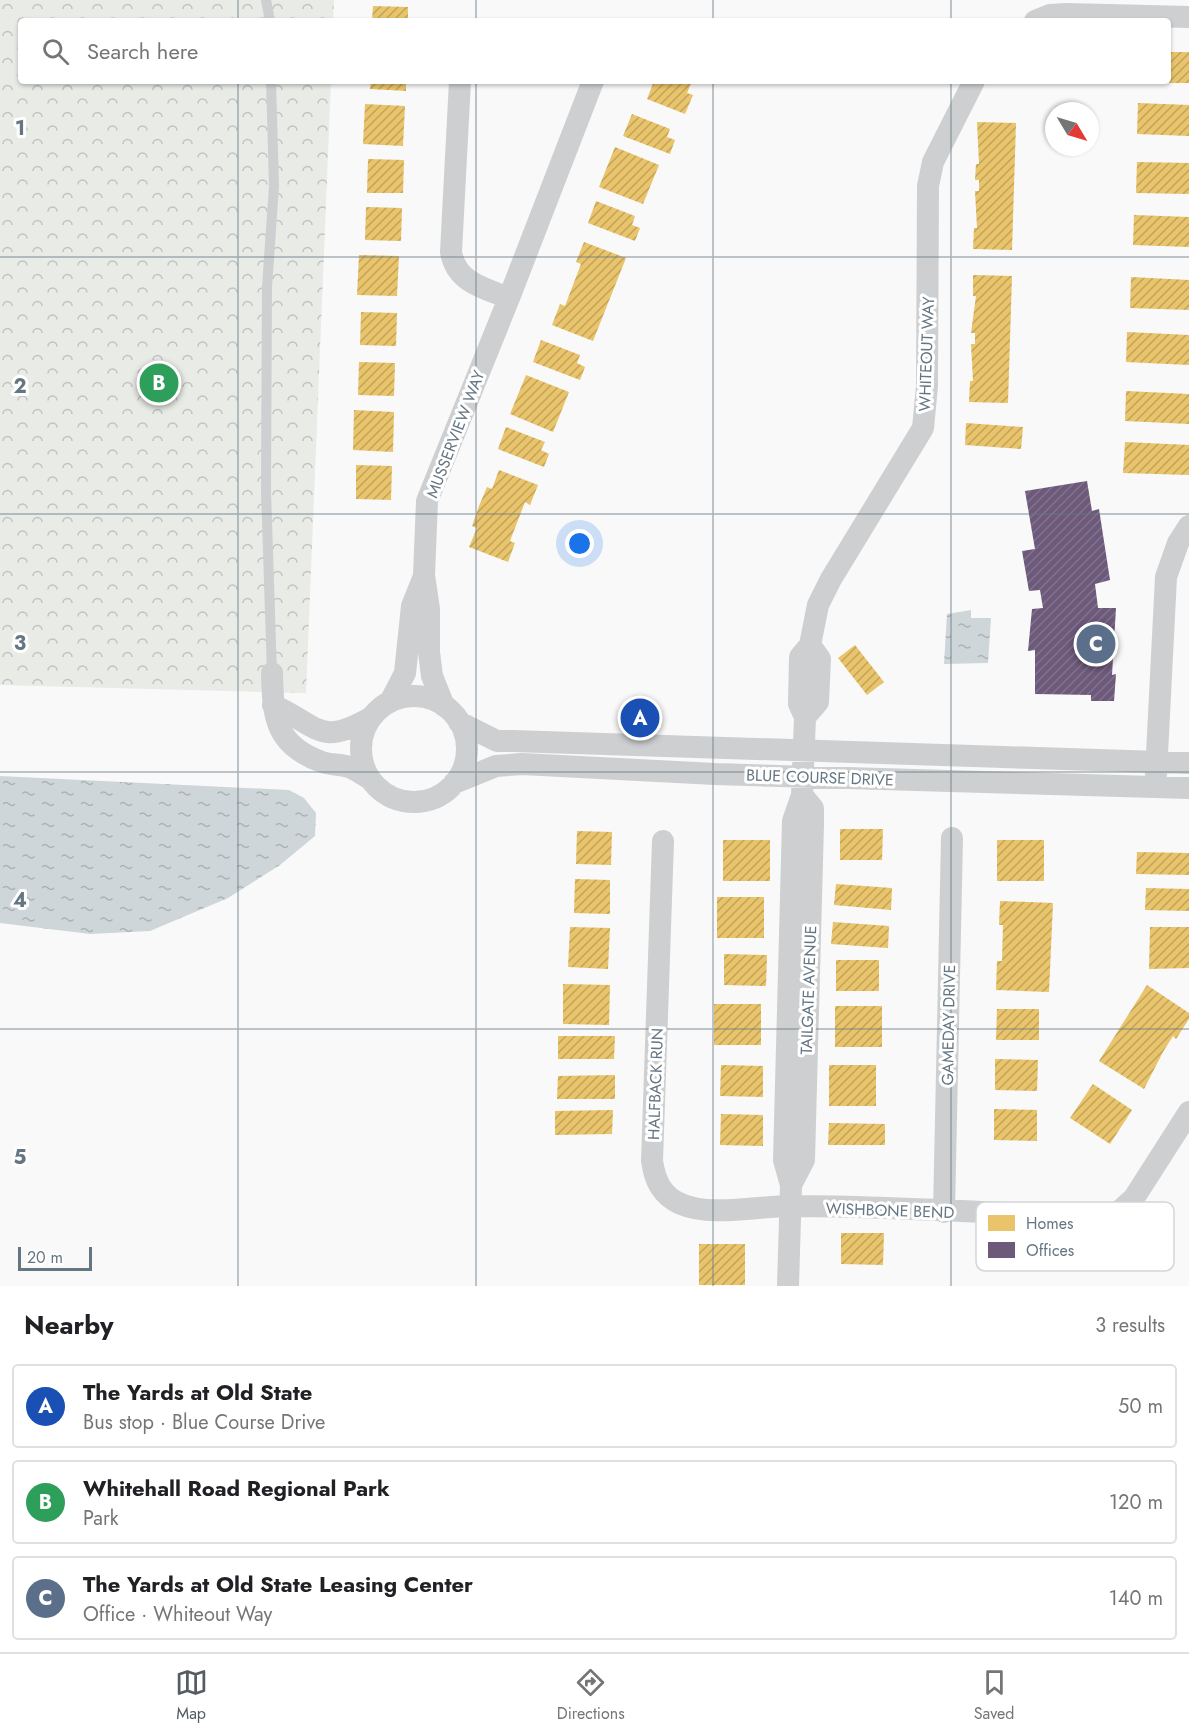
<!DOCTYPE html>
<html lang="en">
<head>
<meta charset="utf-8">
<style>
	:root { --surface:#fff; --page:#f2f2f2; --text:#202124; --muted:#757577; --line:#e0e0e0; --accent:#565c61 }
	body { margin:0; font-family:Jost,sans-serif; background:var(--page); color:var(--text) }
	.compass { position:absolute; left:1045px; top:102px; width:54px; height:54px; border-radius:50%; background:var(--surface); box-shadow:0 2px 4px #0004; rotate:128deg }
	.scale { position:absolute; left:18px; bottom:15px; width:74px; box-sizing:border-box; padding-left:6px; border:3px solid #657683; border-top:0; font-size:16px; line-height:21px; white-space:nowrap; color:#657683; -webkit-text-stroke:4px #fff; paint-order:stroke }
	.you { position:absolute; left:580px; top:544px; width:21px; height:21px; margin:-15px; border:4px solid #fff; border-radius:50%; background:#1a73e8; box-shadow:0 0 0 9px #1a73e833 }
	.badge { display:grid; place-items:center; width:39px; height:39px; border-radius:50%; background:var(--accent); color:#fff; font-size:20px; font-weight:700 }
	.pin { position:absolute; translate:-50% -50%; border:3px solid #fff; box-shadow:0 2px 6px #0006 }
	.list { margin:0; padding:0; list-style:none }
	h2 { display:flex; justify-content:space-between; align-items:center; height:78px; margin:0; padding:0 24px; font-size:26px }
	h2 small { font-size:20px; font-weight:400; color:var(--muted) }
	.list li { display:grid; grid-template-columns:39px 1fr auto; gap:18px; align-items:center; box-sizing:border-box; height:84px; margin:0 12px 12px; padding:0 12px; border:2px solid var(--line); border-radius:6px }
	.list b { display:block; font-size:22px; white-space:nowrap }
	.list p { margin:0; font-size:20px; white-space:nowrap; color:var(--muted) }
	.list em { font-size:20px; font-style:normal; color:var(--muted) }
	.icon { flex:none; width:33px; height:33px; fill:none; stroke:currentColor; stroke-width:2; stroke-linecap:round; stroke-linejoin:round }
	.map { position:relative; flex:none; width:1189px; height:1286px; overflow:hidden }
	.search { position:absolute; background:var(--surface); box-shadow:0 2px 4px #0004; left:18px; right:18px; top:18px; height:66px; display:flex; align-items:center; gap:15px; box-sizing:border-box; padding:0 21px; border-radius:6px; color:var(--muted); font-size:22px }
	.sheet { height:366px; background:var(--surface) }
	nav { display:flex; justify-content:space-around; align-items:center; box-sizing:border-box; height:84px; border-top:2px solid var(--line); background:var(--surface); font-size:16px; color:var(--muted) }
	nav a { display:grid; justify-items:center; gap:3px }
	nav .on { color:var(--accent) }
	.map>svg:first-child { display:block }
</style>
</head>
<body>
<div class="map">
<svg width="1189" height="1286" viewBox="0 0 1189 1286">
	<defs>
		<pattern id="forest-crowns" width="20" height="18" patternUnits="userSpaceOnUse" patternTransform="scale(1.5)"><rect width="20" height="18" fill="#e8ebe6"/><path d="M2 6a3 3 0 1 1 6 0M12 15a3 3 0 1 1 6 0" fill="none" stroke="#c0c3c0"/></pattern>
		<pattern id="water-ripples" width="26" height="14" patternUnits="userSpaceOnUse" patternTransform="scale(1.5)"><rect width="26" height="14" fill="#ced6d9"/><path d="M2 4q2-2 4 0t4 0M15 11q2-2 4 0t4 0" fill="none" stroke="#abb2b5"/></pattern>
		<pattern id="homes-hatch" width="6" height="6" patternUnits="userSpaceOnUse" patternTransform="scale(1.5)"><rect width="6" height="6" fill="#e9c46a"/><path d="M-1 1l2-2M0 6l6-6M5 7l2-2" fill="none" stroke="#c0a45d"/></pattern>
		<pattern id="offices-hatch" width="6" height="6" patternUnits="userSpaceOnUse" patternTransform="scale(1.5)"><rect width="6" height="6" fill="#6d597a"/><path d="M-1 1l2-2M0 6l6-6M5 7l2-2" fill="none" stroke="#81728d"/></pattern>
	</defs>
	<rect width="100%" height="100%" fill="#f9f9f9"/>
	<path fill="url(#forest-crowns)" d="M0,0H334L333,21H21V81H331L306,693L0,685Z"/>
	<path fill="url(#water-ripples)" d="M971,610V618H991L988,663L944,664L947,614Z
		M0,776L289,790L304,798L316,813L315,836L280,865L228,898L150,931L90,934L0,923Z"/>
	<path fill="url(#homes-hatch)" d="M373,6L408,7V21H372Z
		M1168,52H1189V83H1168Z
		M371,81H406V91L370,89Z
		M654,81H692L687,93L693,95L685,114L647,99Z
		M1138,103L1189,105V136L1137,134Z
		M365,104L405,106L403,146L363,144Z
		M632,114L670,129L667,137L675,140L670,154L623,136Z
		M977,122L1016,123L1012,250L973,249L974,228H977L975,191H979V180H975L976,164H979Z
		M615,147L659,165L643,204L599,187Z
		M368,159L404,160L403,193H367Z
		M1137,162L1189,163V194L1136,193Z
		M596,201L635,216L632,225L640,228L635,241L588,223Z
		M366,207L402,208L401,241L365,240Z
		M1134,215L1189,217V247L1133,245Z
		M584,242L626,258L593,341L552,325L560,304L565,306L581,264L576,262Z
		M359,255L399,256L397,296L357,295Z
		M973,275L1012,276L1008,403L969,402L970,381H973L971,344H975V333H971L976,296H973Z
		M1131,277L1189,280V310L1130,308Z
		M361,312L397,313L396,346L360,345Z
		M1127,332L1189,335V365L1126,362Z
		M541,340L580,355L577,363L585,367L580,380L533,362Z
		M359,362L395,363L394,396L358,395Z
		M526,375L569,392L553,432L510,414Z
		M1126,391L1189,394V424L1125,421Z
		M354,410L394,412L393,452L353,450Z
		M966,423L1023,427L1021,449L965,445Z
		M506,427L545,442L541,450L549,454L544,467L498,449Z
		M1125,442L1189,445V475L1123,473Z
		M356,465L392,466L391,500L356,499Z
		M499,470L538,485L530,505L525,502L510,541L515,543L508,562L469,547L477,528L472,526L479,506L487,487L492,489Z
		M855,645L884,682L867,695L838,658Z
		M840,829H883L882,860H840Z
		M577,831L612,832L611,865L576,864Z
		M723,840H770V881H723Z
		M997,840H1044V881H997Z
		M1137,852L1189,853V875L1136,874Z
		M575,879L610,880V914L574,913Z
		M836,884L892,888L891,910L834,905Z
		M1146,888L1189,889V911L1145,910Z
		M717,897H764V938H717Z
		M1000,901L1053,903L1049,992L996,990L997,961H1002L1003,925H999Z
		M833,922L889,926L888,948L831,944Z
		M570,927L610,928L608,969L568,967Z
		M1150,927H1189V968L1149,969Z
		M724,954L767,955L766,986L724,985Z
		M836,960H879V991H836Z
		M563,984L610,985L609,1025L563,1024Z
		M1147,985L1189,1013V1019L1176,1039L1173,1036L1163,1052L1144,1089L1099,1061Z
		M714,1004H761V1045H714Z
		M835,1006H882V1047H835Z
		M997,1009H1039V1040H996Z
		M558,1036H615L614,1059H558Z
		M995,1059L1038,1060L1037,1091L995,1090Z
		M721,1065L763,1066V1097L720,1096Z
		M829,1065H876V1106H829Z
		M615,1075V1099H557L558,1076Z
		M1093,1084L1132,1110L1110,1144L1070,1118Z
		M994,1109L1037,1110V1141L994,1140Z
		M613,1110L612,1134L555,1135V1111Z
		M721,1114L763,1115V1146L720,1145Z
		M829,1123L885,1124V1145H828Z
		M841,1233H884L883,1265L841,1264Z
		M699,1244H745V1285H699Z"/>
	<path fill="url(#offices-hatch)" d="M1087,481L1092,511L1099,509L1110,580L1095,584L1098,608H1116L1112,675L1116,674L1114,701H1091V695L1035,694V650L1028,651L1032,609L1043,608L1040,590L1029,591L1022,551L1035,549L1025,491Z"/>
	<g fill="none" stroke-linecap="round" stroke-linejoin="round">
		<path stroke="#cecfd0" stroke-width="10" d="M266,0L270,21
			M271,81L274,186L267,287L266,491L272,673"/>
		<path stroke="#cecfd0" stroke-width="22" d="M1035,21L1050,15L1067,14L1189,17
			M460,81L451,252C456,282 483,288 509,298L593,81
			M272,673C273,717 275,745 322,762C330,765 340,764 349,767C356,770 363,775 369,778
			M361 749a53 53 0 1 1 106 0a53 53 0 1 1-106 0Z
			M390,702L405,673L412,606L424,576
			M273,705C319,726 319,747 370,718
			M444,706L432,676L429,652V609L424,575L427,501L509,298
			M805,717L818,702L820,659L810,645
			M459,722L497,741H513L1189,763
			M1156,774L1166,577L1178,543L1189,526
			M454,783L496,766L522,764L715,774L1189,788
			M663,841L652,1161C655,1181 662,1196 681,1204C710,1217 759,1206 790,1206C888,1206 986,1213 1084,1216L1116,1214L1124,1207L1134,1198L1189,1112
			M791,1185L804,1160L813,824V808L802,795
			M944,1212L952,838
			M788,1286L791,1185L784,1160L793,821L802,795L805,717L799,704L800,657L810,645L818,605L831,579L923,428L927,386L928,186L933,162L974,81"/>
	</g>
	<path fill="none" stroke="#657683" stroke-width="1.5" stroke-opacity="0.55" d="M238,0V21M476,0V21M713,0V21M951,0V21M238,81V1286M476,81V1286M713,81V1286M951,81V1286M0,257H1189M0,514H1189M0,772H1189M0,1029H1189"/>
	<g text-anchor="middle" stroke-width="6" stroke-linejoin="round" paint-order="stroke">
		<g font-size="16" fill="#657683" stroke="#fff">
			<text transform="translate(926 354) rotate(-88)" y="6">WHITEOUT WAY</text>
			<text transform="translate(455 434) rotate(-69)" y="6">MUSSERVIEW WAY</text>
			<text transform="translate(820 777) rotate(2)" y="6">BLUE COURSE DRIVE</text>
			<text transform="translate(808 990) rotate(-88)" y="6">TAILGATE AVENUE</text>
			<text transform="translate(948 1025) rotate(-89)" y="6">GAMEDAY DRIVE</text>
			<text transform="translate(655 1084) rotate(-88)" y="6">HALFBACK RUN</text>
			<text transform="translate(890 1210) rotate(2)" y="6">WISHBONE BEND</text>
		</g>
	</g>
	<rect x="976" y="1202" width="198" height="69" rx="9" fill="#fff" stroke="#d1d6da" stroke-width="1.5"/>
	<rect x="988" y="1215" width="27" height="16" fill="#e9c46a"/>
	<rect x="988" y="1242" width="27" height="16" fill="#6d597a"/>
	<g font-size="16" fill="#657683">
		<text x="1026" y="1229">Homes</text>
		<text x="1026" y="1256">Offices</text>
	</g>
	<g font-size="20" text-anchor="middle" font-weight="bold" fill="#657683" stroke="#fff" stroke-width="6" stroke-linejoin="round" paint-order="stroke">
		<text x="20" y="135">1</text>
		<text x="20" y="393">2</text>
		<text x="20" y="650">3</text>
		<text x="20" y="907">4</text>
		<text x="20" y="1164">5</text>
	</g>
</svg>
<svg class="compass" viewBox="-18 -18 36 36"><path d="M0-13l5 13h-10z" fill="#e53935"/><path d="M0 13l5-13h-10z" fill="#757577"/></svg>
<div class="scale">20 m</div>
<div class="you"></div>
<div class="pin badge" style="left:640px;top:718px;background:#1a4fb4">A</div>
<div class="pin badge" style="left:159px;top:383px;background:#2e9e5b">B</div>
<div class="pin badge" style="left:1096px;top:644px;background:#5c6f8a">C</div>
<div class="search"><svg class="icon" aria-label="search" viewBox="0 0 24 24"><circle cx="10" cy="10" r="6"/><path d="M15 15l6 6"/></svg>Search here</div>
</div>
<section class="sheet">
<h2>Nearby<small>3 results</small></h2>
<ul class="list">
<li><span class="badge" style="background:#1a4fb4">A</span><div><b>The Yards at Old State</b><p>Bus stop · Blue Course Drive</p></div><em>50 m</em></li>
<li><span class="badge" style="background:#2e9e5b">B</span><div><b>Whitehall Road Regional Park</b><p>Park</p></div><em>120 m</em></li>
<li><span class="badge" style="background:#5c6f8a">C</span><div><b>The Yards at Old State Leasing Center</b><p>Office · Whiteout Way</p></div><em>140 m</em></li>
</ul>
</section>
<nav>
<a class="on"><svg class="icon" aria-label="map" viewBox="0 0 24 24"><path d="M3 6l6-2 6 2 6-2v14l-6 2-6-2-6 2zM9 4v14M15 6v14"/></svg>Map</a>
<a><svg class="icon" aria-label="directions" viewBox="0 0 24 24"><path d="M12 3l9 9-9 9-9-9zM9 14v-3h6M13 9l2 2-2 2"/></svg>Directions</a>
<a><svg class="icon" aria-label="saved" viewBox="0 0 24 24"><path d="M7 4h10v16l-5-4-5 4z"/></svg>Saved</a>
</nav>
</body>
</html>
